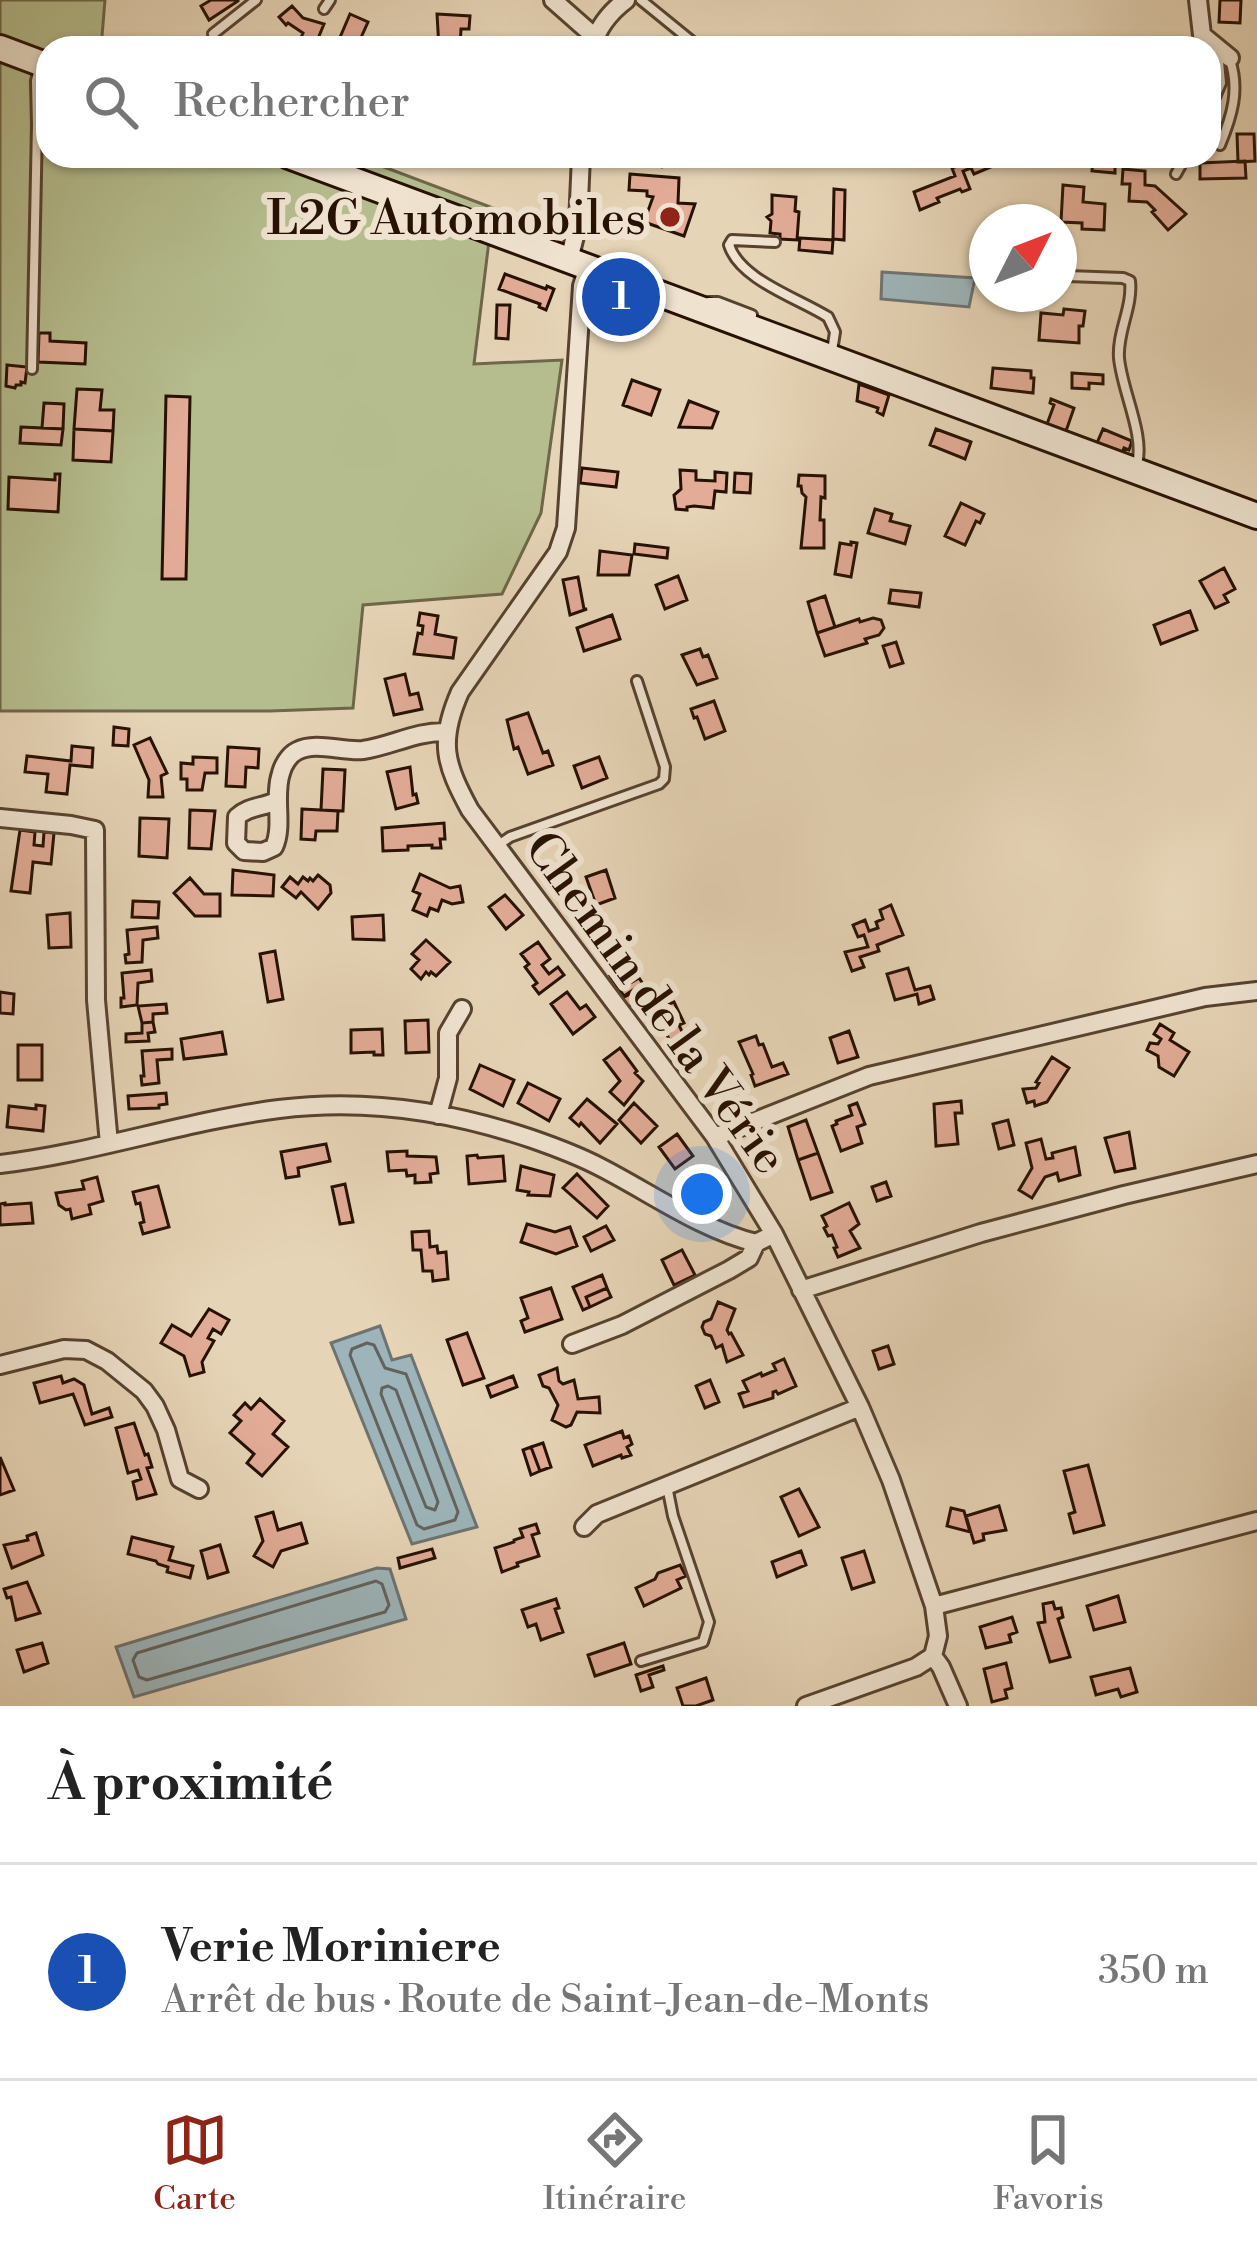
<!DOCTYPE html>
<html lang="fr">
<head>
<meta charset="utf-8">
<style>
	:root { --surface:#fff; --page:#f2f2f2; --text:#222; --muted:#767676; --line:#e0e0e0; --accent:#8f2418 }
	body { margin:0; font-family:"Libre Bodoni",serif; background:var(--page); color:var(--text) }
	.compass { position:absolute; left:969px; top:204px; width:108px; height:108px; border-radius:50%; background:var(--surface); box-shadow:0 3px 9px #0004; rotate:48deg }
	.you { position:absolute; left:702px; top:1194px; width:42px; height:42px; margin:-30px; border:9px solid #fff; border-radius:50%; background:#1a73e8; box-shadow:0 0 0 18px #1a73e833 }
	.badge { display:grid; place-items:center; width:78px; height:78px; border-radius:50%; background:var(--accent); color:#fff; font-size:39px; font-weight:700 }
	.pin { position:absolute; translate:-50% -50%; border:6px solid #fff; box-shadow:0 3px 12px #0006 }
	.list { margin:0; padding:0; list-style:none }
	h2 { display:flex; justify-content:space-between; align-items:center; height:156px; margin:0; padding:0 48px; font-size:51px }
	h2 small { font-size:39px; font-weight:400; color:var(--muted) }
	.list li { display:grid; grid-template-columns:78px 1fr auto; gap:36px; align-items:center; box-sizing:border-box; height:216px; padding:0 48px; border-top:3px solid var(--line) }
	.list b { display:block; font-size:45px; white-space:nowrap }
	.list p { margin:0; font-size:39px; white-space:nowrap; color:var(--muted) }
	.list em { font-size:39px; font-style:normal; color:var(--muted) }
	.icon { flex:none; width:66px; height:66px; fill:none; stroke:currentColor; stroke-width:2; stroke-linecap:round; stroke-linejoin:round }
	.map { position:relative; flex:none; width:1257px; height:1706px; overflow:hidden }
	.search { position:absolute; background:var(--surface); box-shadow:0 3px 9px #0004; left:36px; right:36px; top:36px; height:132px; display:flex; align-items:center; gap:30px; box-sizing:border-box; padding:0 42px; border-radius:36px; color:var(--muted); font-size:45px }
	.sheet { height:372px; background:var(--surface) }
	nav { display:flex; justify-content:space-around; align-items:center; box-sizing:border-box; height:168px; border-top:3px solid var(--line); background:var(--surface); font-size:33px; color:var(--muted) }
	nav a { display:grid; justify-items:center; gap:6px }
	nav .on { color:var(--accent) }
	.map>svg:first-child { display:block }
</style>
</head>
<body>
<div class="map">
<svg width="1257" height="1706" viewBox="0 0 1257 1706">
	<rect width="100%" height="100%" fill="#e6d4b6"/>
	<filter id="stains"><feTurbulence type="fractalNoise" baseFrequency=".00167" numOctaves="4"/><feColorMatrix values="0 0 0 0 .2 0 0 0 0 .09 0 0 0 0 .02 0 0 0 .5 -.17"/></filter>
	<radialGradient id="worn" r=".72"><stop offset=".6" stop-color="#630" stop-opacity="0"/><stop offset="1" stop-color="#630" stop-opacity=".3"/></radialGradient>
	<path fill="#b5bd8e" stroke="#6e6748" stroke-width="3" d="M0,0H105L101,48H48V156H355L493,208L474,364L562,360L541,513L502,594L363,605L353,708L270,711H0Z"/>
	<path fill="#9db5ba" stroke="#6e7370" stroke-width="3" d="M882,272L975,278L969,307L881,299Z
		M380,1326L392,1360L411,1355L477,1527L412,1544L331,1343Z
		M377,1568L390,1569L406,1619L134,1697L116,1647Z"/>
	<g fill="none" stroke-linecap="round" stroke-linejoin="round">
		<path stroke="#62635e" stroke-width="3" d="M367,1343L374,1345L385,1368L406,1374L458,1512L455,1520L424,1529L417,1525L350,1355L352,1349Z
			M388,1386L396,1390L438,1502L435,1510L426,1507L381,1394L382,1388Z
			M376,1581L382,1584L389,1605L385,1612L147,1680L139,1677L133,1660L137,1653Z"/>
	</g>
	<path fill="#e2ac97" stroke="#271102" stroke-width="3" d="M211,0H238V1L209,20L201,6Z
		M1220,0H1241L1240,23L1219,22Z
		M292,6L303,18L324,24L314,48L299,42L303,33L288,23L286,25L279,17Z
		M350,14L368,22L359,42L361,48H340L338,42Z
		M437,14L470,16L469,29H461L460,48H439Z
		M1237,134H1254L1255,161L1238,162Z
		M617,156H670L672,162L662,167L641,160L639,165Z
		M982,156H987L991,167L974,174L971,168L963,171L970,189L962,192L960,189L937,198L939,202L920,210L914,192L955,176L952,168Z
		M1093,160L1115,162V173L1092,171Z
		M1245,161L1246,178L1200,179V163Z
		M1123,169L1145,171V185L1155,186L1186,214L1168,230L1152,212L1155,210L1147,202L1129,201L1130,184H1122Z
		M630,174L679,178L678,203L695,204L684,236L644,222L653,197L647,196V191L629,190Z
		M1063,185L1084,187L1083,202L1105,204L1104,230L1082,229V223L1061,222Z
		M834,189L845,190L844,240L833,239Z
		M772,195L796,197L795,211L799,212L797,240L780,239V234L770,233L771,221L767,217L772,214Z
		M800,238L833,240L832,253L799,250Z
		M505,274L546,289L547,286L554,289L546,310L539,307L540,304L499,289Z
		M497,305H510L508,339L496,338Z
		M1064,309L1085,311L1083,326H1079V343L1039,340L1041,313L1063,315Z
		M39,333H50V341L86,343L85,364L38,362Z
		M7,365L27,367L25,383L21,382V385H16L15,388L6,386Z
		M993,368L1031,371V378H1034L1033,393L991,388Z
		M1072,373L1103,375V384L1089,383V389L1072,388Z
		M632,380L660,390L651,415L623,405Z
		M859,384L889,395L883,415L877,412L878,408L857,401Z
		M77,389L102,390L100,410H114L113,431L74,429Z
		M166,396L190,397L186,579H162Z
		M1051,399L1074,408L1066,431L1047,424L1054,405L1050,403Z
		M689,401L718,412L712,428L679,427Z
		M44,403L64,404L63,429L42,428Z
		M21,427L63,429L61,445L20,443Z
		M74,429L113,431L111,462L73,460Z
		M936,429L971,442L965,459L930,445Z
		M1103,429L1132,441L1129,450L1124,448L1122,453L1097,443Z
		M582,468L618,472L616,487L580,483Z
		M680,470L696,471V480L715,481V472L727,473L726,492L715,491L713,508L694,506L687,507V510L676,509L674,495L681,489Z
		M735,473L751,474L750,493L734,492Z
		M55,474H60L58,512L8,509L9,477L55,480Z
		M799,475L825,476V498L821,497L820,520H824V548H801L806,497L802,493L801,486H798Z
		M961,503L984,514L980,523L976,521L965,545L945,536Z
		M875,509L892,514L890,521L910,526L905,544L868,533Z
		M851,542L857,543L851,577L835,574L840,543L851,545Z
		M635,544L668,548L667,558L634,554Z
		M600,551L632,555L629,575H598Z
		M1224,568L1235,589L1224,595L1228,602L1215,608L1200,581Z
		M678,576L687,600L665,609L656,585Z
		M578,577L584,609H587L570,615L563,580Z
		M891,590L921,593L919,607L889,603Z
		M825,596L835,627L817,633L808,602Z
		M1190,611L1197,630L1161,644L1154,625Z
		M420,613L438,616L435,634L456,638L453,658L414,654L418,633L422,634L423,626L418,625Z
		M612,615L620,639L584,651L577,628Z
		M873,618L881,620L884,628L879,635L865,639L867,643L825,656L817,633L859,619L860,622Z
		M896,642L903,663L890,667L883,646Z
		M700,649L703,657L708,655L717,678L697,685L682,655Z
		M405,674L410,695L418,693L422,709L394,715L385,679Z
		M714,701L725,731L705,739L697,717L694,718L691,709Z
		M528,713L543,753L548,751L553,765L528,774L518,747L514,749L507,720Z
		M114,727L129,729L128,746L113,745Z
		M150,738L167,773L161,776L163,797H148L149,780L134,745Z
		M72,746L93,748L92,767L70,765L67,794L46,792L48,774L25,772L27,756L71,761Z
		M228,747L259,749L258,768L246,767L245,787L226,786Z
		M193,757L217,758V773H205L202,790H187V779H181V763L193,764Z
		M599,757L607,778L582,788L574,766Z
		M410,767L413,795L416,794L418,803L396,809L387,772Z
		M323,769L345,770L343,811L321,810Z
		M302,809L338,811L337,831H316L315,840L301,839Z
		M190,810L215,811L211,849L189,848Z
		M140,818L169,819L167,858L139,856Z
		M444,823L445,839H440L441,848H432V845L408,846V850L383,851L382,828Z
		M20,830L35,832L34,845L43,846L44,832L54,833L51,864L33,862L30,893L11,891Z
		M233,870L274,875L273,896L232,895Z
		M606,870L615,898L596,905L586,877Z
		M420,874L450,888L460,886L463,902L452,904L442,900L438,911L430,908L427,916L413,910L420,894L413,891Z
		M318,875L330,885L331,893L318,909L301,892L296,898L282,887L290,877L298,884L303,877L308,881L310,878L313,881Z
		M190,878L204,894H220V916H195L174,893Z
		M505,895L523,915L506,929L489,907Z
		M133,901L159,902L158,918L132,917Z
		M891,905L903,935L877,945L879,951L860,957L864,967L852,971L845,952L868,947L864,935L858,937L853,925L865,920L869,931L878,928L876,922L883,919L880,910Z
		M70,913L71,947L49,948L47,915Z
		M383,915L384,940L353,939L352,917Z
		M157,927L158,938L143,940L142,962L126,963L125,955L129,954L127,930Z
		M426,940L450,962L436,976L431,972L429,975L426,972L421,979L411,969L419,960L412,954Z
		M538,942L550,959L542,965L549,974L558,967L564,975L539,994L533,986L537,983L525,967L529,964L521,954Z
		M275,951L283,999L268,1002L260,954Z
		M622,968L632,982L639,978L645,987L638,991L636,988L624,996L610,976Z
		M908,968L915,990L930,986L934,999L919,1004L917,994L895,1000L887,974Z
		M151,970L152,981L138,983L137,1005L121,1007V998H124L122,973Z
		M652,984L656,992L628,1007L622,998Z
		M0,992L14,994L13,1014L0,1013Z
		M567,992L580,1009L586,1005L595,1017L573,1034L551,1004Z
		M674,1002L684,1023L679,1025L685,1038L672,1045L655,1011Z
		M166,1004L167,1013L153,1014V1022L142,1023L138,1006Z
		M428,1020L429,1052L406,1053L405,1021Z
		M153,1022L155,1032L148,1033L149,1041L126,1042V1034L142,1033V1023Z
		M1160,1024L1174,1033L1170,1040L1189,1052L1174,1076L1159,1067L1158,1056L1147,1050L1150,1043L1158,1044L1161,1039L1154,1034Z
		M382,1029L383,1055H374V1052L351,1053V1030Z
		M849,1031L858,1057L838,1063L830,1038Z
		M222,1032L226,1054L184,1059L181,1039Z
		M756,1036L759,1045L763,1044L772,1067L783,1063L788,1074L755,1086L751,1075L753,1074L739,1042Z
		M18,1045H42V1080H18Z
		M620,1048L637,1071L635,1073L643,1081L624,1105L610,1092L620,1081L604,1060Z
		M172,1049V1059L157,1060L159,1083L142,1085L141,1076H144L142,1051Z
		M1052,1057L1069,1068L1047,1102L1035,1106L1034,1101L1027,1103L1023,1089L1036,1088L1039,1083L1036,1082Z
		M480,1065L514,1080L503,1106L470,1089Z
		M528,1083L560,1099L549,1121L518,1103Z
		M166,1093L167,1104L159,1105V1108L129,1109L128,1096Z
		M587,1099L617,1124L600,1143L581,1123L579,1126L570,1118Z
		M961,1101L962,1113H955L958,1144L936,1146L934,1104Z
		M634,1103L657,1126L641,1143L619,1120Z
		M857,1103L865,1124L857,1127L862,1143L841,1151L832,1126L837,1124L836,1121L852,1115L849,1106Z
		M36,1105L45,1106L43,1131L7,1127L9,1106L36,1109Z
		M806,1120L818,1153L798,1160L788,1127Z
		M1008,1120L1014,1145L999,1149L993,1124Z
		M1129,1132L1135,1168L1115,1172L1105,1138Z
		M677,1134L693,1156L675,1169L659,1147Z
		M1041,1139L1046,1159L1053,1158L1052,1153L1075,1147L1080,1175L1059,1181L1057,1173L1045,1177L1032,1198L1019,1190L1032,1168L1026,1143Z
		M326,1144L330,1161L298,1168L299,1176L286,1178L281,1152Z
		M407,1151V1156L436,1157L438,1173L430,1174L431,1182L415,1183V1175L407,1176L406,1170L389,1171L387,1152Z
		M818,1153L832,1192L811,1199L798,1160Z
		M477,1155L478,1158L503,1156L505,1181L469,1184L467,1156Z
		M521,1166L554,1175L550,1196L528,1195L529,1192L517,1190Z
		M577,1174L608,1206L597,1218L563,1188Z
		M97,1177L103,1201L89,1205L91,1214L72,1219L70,1209L66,1210L59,1205L56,1193L84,1189L82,1181Z
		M886,1182L891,1196L877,1201L872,1187Z
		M345,1184L353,1222L340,1224L332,1187Z
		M158,1186L169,1227L143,1234L140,1223L144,1222L140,1203L136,1204L133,1192Z
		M5,1203V1205L31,1203L33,1223L0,1225V1204Z
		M849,1203L859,1224L850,1231L860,1248L838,1257L834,1248L837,1247L832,1235L828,1236L824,1228L827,1226L822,1216Z
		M527,1224L555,1232L570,1227L577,1246L556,1254L521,1242Z
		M606,1226L614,1240L591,1251L584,1237Z
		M429,1231L430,1247L437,1246L438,1253L446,1252L448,1279L433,1281L432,1271H423L421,1250H413L412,1232Z
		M682,1250L695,1275L674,1285L662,1260Z
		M602,1275L607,1288L586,1297L590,1307L583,1310L573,1287Z
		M551,1288L562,1319L525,1332L521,1321L528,1318L521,1298Z
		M607,1288L611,1297L590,1307L586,1297Z
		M718,1302L735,1309L727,1330L729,1334L731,1333L743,1355L727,1362L722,1345L716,1348L711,1336L705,1334L702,1327L704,1322L711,1319Z
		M209,1309L229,1320L221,1334L213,1329L208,1338L214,1341L202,1362L204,1372L190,1376L184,1356L161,1343L172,1325L191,1336Z
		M467,1333L484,1378L463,1385L447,1340Z
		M888,1346L894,1364L879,1369L873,1351Z
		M784,1359L796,1386L778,1394L776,1391L773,1392V1398L744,1407L739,1394L748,1391L743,1381L761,1373L762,1376L776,1370L773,1364Z
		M557,1368L559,1381L563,1384L574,1380L578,1399L599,1397L600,1413L577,1412L571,1425L566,1427L552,1420L558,1405L549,1388L543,1386L539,1375Z
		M61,1376L63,1383L74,1379L84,1385L92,1414L109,1408L112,1417L85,1425L73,1394L40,1403L34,1383Z
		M513,1376L517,1387L491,1397L487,1386Z
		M710,1380L719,1402L705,1408L696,1386Z
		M260,1399L284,1421L273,1434L288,1447L262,1476L247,1463L254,1454L230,1433L241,1421L234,1415L245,1403L251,1409Z
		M134,1423L145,1455L148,1454L152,1467L147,1468L156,1494L137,1499L133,1482L141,1479L138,1470L128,1473L116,1428Z
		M622,1431L624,1438L629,1436L632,1444L627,1447L631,1455L622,1458L621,1455L593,1466L585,1445Z
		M543,1443L551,1467L540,1471L531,1447Z
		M531,1447L540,1471L531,1475L523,1450Z
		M0,1457L14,1490L0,1495Z
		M1088,1465L1104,1525L1074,1533L1069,1514L1075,1512L1064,1471Z
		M799,1489L819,1527L799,1536L781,1497Z
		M999,1506L1006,1530L983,1534L984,1540L974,1543L966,1516Z
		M951,1508L964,1511L970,1532L947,1526Z
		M273,1512L278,1530L301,1523L307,1543L281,1551L273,1567L254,1556L263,1541L256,1517Z
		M536,1524L539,1533L532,1535L539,1556L517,1563L518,1566L502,1572L495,1548L514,1542V1540L523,1537L520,1529Z
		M36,1533L43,1555L12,1568L4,1545L28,1540L27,1536Z
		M132,1537L173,1547L169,1560L193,1566L190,1578L167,1572L168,1567L158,1564L156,1561L128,1554Z
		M220,1545L228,1572L208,1578L201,1551Z
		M432,1549L435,1558L400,1568L398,1558Z
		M801,1551L806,1565L777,1577L772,1562Z
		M864,1551L874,1582L852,1589L842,1558Z
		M680,1565L686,1576L677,1580L681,1588L644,1606L636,1588L655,1579L658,1573Z
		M27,1582L40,1613L16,1620L11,1597L7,1598L4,1589Z
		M1118,1596L1125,1622L1094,1630L1087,1606Z
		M556,1599L559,1608L555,1609L563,1632L541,1640L536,1624L528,1627L522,1610Z
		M1053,1602L1055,1609L1061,1608L1063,1617L1058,1619L1070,1657L1050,1662L1038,1623L1045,1622L1043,1604Z
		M1012,1617L1017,1632L1009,1635L1011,1642L986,1648L980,1627Z
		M42,1643L48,1663L24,1672L17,1650Z
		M624,1643L631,1664L595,1676L588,1655Z
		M1006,1663L1012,1688L1005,1690L1007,1698L992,1702L984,1669Z
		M663,1666L664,1670L649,1675L653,1687L641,1691L636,1675Z
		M1130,1668L1137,1692L1121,1697L1118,1689L1096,1695L1091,1677Z
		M706,1678L713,1700L696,1706H683L677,1688Z"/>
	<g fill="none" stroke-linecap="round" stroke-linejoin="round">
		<defs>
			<path id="lane" d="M641,0L700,48
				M324,9L330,0
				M213,34L256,0
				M1209,111L1221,83L1218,52
				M1220,145C1232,116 1240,90 1230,60
				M1176,174L1186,156
				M775,242L732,240L729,245C740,280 798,298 828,317L835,332L832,351
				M1068,276L1123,278L1130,281C1133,307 1117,332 1119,358C1122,391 1145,435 1137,464
				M709,302H718L752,315
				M32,369L37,125L36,81L40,65
				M497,846L510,837L659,784L664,779L665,767L637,681
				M641,1661L703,1642L709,1622L673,1516L667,1486"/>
			<path id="street" d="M553,0L595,37
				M1198,0L1202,35L1230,58
				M592,48C597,29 610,12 626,0
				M569,260L578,224L581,156
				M588,267L582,286L566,528L558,552L460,692C438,742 445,764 470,810L715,1137L774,1234L860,1407L891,1480L934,1606L938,1636L933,1656L916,1667L806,1706
				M276,801C261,808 249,806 237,817L236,843L244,851L263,852L274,847C284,825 273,797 281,773C283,765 289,755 297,751C316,741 342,752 363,750C391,746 416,731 446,732
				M0,818L71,825L95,830L96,1000L109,1144
				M438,1115L448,1078V1033L462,1009
				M715,1137L869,1076L1205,997L1257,991
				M0,1164C94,1153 185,1121 279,1109C366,1098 450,1111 532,1139C555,1147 579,1156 600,1167C651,1193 700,1229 756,1243L774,1234
				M801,1290L981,1233L1124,1195L1257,1164
				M572,1344L622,1325L729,1270L749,1258L756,1243
				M0,1365L64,1349L86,1350L107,1361L144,1391L155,1406L166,1430L180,1479L199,1489
				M584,1527L597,1514L860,1407
				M934,1606L1257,1521
				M933,1656L941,1667L958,1706"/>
			<path id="secondary" d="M0,48L48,66
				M289,156L1257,516"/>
		</defs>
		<use href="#lane" stroke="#57422f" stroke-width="14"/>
		<use href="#street" stroke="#57422f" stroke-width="22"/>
		<use href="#secondary" stroke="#271102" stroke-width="30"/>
		<use href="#lane" stroke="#efe3d0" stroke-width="8"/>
		<use href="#street" stroke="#efe3d0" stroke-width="16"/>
		<use href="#secondary" stroke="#efe3d0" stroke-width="24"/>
	</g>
	<circle fill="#8f2418" stroke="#efe3d0" stroke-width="4.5" cx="670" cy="217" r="12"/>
	<g text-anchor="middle" stroke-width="12" stroke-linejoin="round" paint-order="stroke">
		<g font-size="48" fill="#271102" stroke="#efe3d0" text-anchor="end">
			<text x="646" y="234">L2G Automobiles</text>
		</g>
		<g font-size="48" fill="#271102" stroke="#efe3d0">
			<text transform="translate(657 1002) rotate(54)" y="17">Chemin de la Vérie</text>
		</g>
	</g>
	<rect width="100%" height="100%" filter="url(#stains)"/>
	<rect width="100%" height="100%" fill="url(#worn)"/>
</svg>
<svg class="compass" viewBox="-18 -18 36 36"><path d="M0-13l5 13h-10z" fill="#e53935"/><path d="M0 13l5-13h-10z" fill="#767676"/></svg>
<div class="you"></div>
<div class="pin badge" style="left:621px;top:297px;background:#1a4fb4">1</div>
<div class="search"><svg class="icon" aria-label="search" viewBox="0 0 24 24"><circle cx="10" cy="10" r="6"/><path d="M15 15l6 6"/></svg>Rechercher</div>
</div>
<section class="sheet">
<h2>À proximité<small></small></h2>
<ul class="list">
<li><span class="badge" style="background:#1a4fb4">1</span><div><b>Verie Moriniere</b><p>Arrêt de bus · Route de Saint-Jean-de-Monts</p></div><em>350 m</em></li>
</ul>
</section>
<nav>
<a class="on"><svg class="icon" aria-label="map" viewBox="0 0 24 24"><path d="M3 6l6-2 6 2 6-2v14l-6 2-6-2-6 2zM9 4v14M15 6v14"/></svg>Carte</a>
<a><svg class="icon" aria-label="directions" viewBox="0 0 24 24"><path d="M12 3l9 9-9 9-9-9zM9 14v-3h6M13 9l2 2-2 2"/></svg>Itinéraire</a>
<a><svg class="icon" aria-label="saved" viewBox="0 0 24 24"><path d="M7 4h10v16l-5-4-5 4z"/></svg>Favoris</a>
</nav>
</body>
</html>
